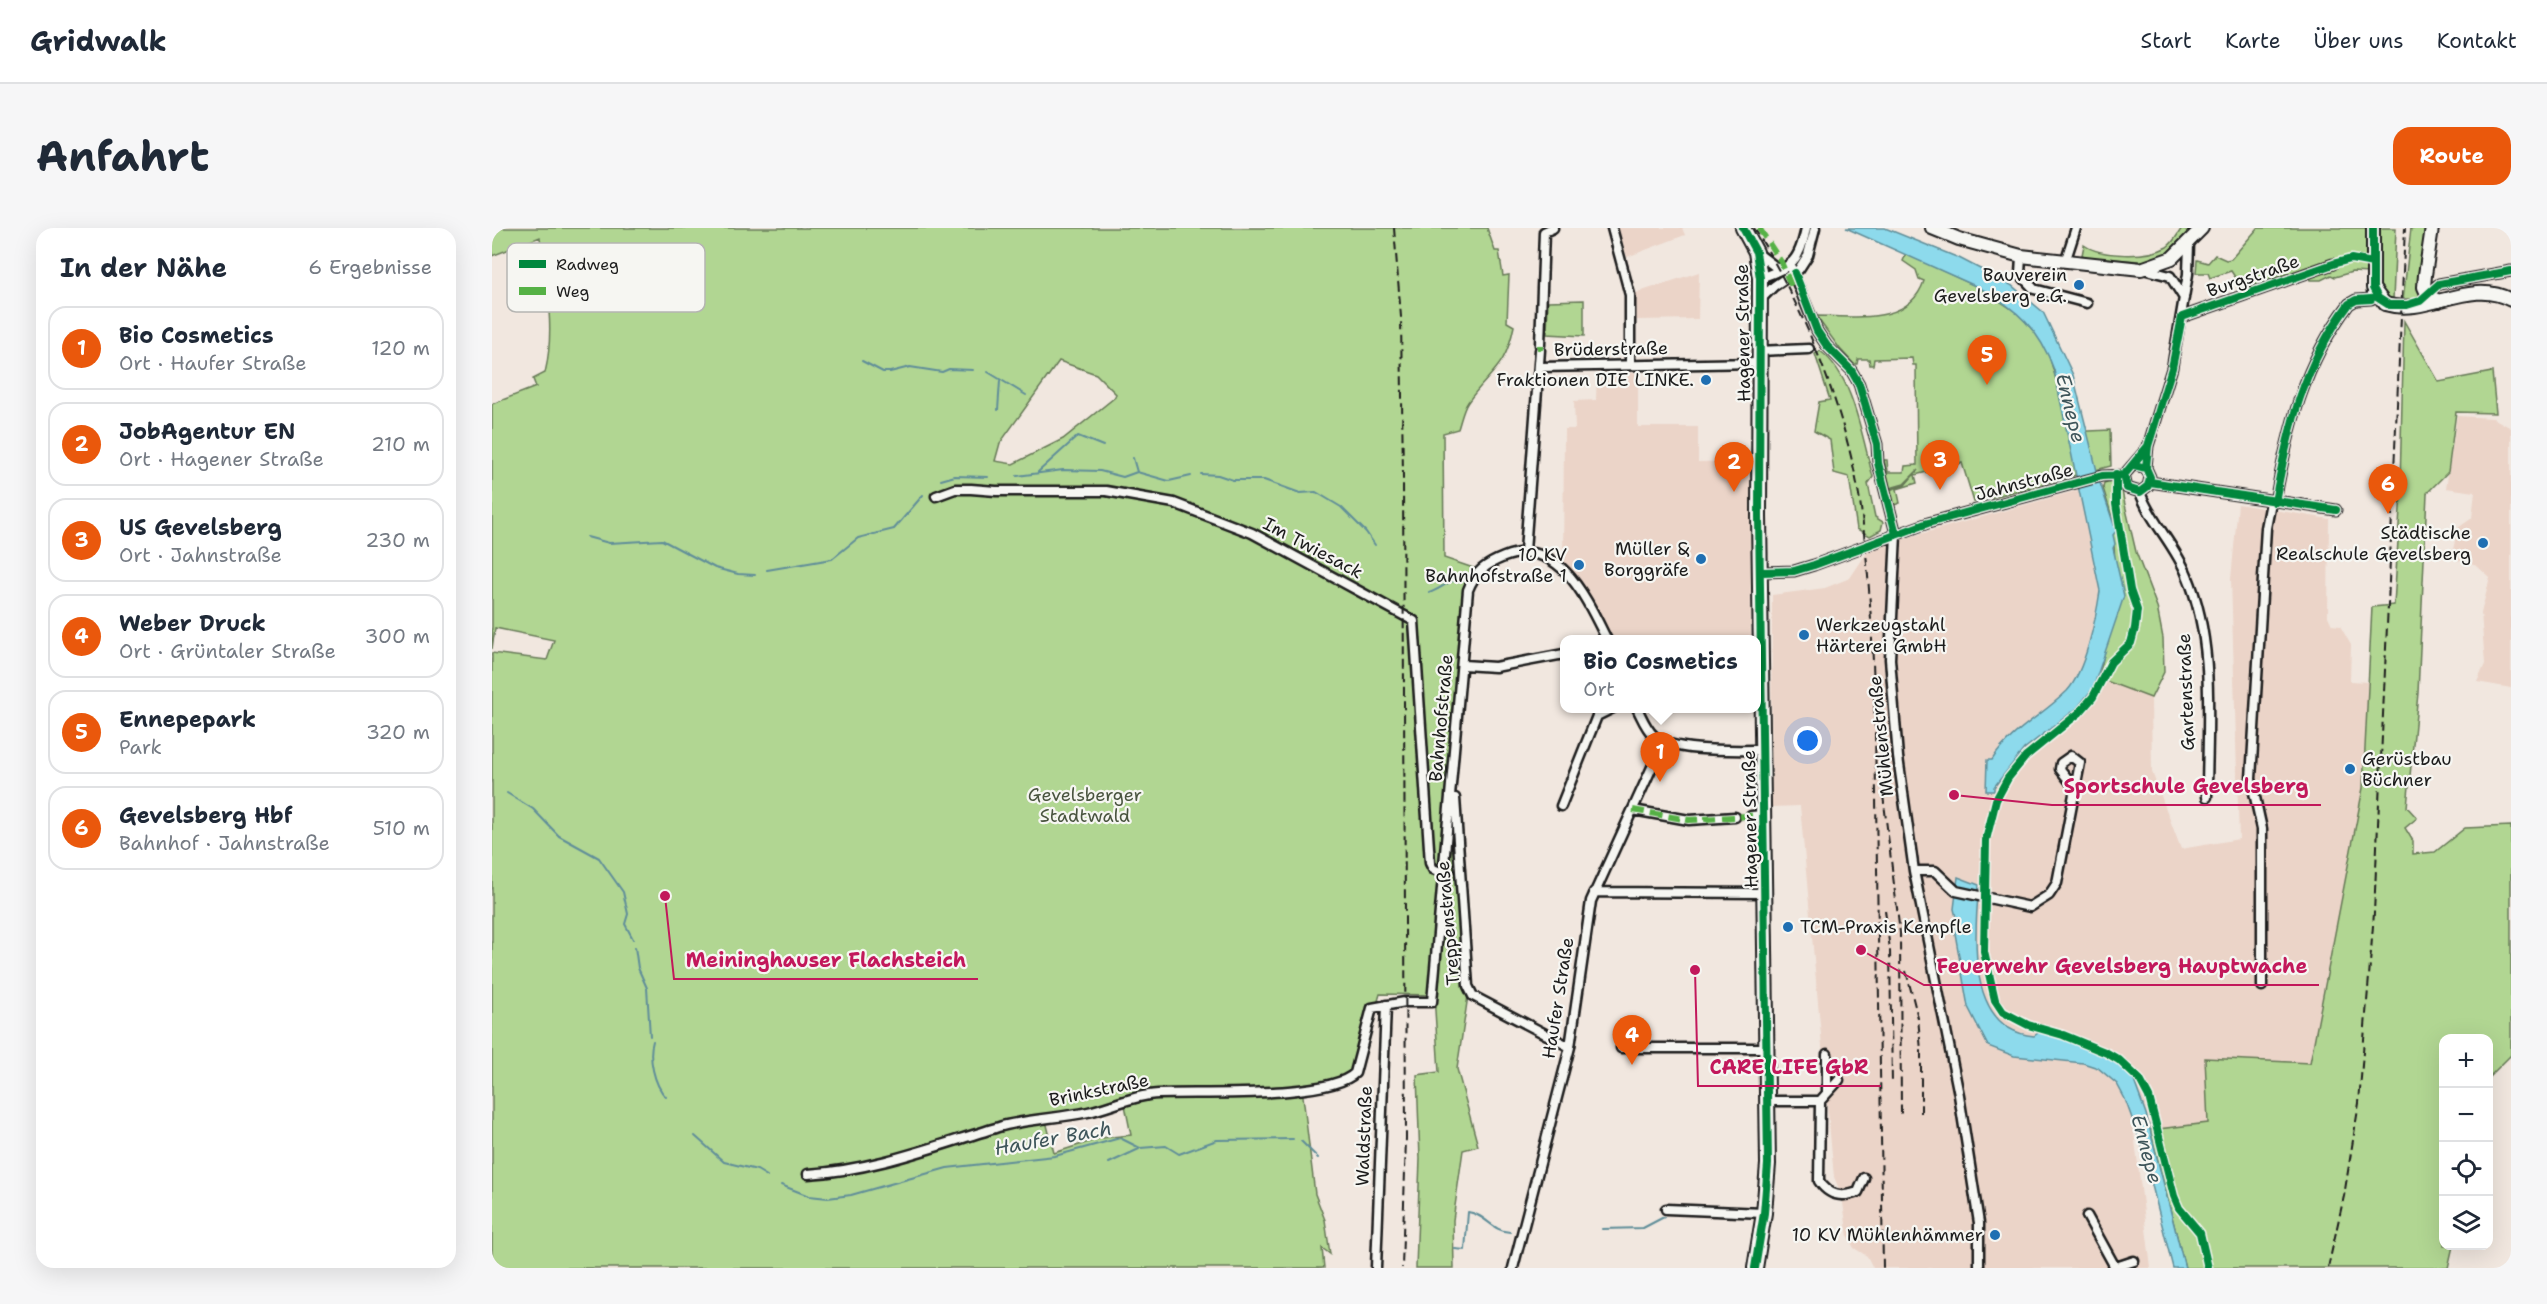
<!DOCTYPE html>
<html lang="de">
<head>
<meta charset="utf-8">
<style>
	:root { --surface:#fff; --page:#f6f6f7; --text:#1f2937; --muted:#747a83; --line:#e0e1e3; --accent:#ea580c }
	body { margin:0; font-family:"Shantell Sans",sans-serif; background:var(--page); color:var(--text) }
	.controls { position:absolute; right:18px; bottom:18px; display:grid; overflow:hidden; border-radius:12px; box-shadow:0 6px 24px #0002 }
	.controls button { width:54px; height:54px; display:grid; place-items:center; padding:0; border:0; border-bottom:2px solid var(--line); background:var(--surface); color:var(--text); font:30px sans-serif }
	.you { position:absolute; left:1316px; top:513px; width:21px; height:21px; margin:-15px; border:4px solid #fff; border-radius:50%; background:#1a73e8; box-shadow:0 0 0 9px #1a73e833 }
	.badge { display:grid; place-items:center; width:39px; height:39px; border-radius:50%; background:var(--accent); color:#fff; font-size:20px; font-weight:700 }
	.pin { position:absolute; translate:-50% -50px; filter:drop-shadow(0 2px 3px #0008) }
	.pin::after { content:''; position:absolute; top:32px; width:21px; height:18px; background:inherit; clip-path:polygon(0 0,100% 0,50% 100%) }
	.popup { position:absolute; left:1068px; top:407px; width:201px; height:78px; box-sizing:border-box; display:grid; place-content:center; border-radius:12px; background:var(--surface); filter:drop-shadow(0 2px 4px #0005); font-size:20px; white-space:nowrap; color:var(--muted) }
	.popup b { font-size:22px; color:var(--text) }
	.popup::after { content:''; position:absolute; left:50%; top:100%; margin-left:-12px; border:12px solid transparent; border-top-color:var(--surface) }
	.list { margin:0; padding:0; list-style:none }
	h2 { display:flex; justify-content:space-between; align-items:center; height:78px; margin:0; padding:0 24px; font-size:26px }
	h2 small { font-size:20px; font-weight:400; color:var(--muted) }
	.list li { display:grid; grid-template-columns:39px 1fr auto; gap:18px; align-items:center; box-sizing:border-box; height:84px; margin:0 12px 12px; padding:0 12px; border:2px solid var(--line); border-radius:18px }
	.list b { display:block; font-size:22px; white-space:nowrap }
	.list p { margin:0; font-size:20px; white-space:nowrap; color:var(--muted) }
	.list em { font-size:20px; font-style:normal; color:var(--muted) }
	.icon { flex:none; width:33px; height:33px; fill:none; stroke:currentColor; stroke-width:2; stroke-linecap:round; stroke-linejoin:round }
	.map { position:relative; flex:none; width:2019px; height:1040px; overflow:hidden; border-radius:18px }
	header { display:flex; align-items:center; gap:36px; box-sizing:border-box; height:84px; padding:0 30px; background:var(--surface); border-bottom:2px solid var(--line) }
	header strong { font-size:28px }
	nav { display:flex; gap:33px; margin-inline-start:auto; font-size:21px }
	.intro { display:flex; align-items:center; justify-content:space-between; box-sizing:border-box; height:144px; padding:0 36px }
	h1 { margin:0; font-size:42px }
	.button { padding:15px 27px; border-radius:18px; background:var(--accent); color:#fff; font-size:21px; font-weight:700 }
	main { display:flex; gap:36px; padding:0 36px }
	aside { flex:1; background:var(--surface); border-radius:18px; box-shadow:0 6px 24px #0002 }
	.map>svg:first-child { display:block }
</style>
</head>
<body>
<header>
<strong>Gridwalk</strong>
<nav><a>Start</a><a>Karte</a><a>Über uns</a><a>Kontakt</a></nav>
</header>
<div class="intro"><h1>Anfahrt</h1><a class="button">Route</a></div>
<main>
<aside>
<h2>In der Nähe<small>6 Ergebnisse</small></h2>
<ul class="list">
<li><span class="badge">1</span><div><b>Bio Cosmetics</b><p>Ort · Haufer Straße</p></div><em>120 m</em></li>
<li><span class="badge">2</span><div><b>JobAgentur EN</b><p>Ort · Hagener Straße</p></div><em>210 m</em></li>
<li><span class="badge">3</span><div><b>US Gevelsberg</b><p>Ort · Jahnstraße</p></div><em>230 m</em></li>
<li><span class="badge">4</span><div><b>Weber Druck</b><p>Ort · Grüntaler Straße</p></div><em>300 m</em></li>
<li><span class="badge">5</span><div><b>Ennepepark</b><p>Park</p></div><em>320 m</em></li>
<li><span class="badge">6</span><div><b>Gevelsberg Hbf</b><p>Bahnhof · Jahnstraße</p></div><em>510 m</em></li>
</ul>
</aside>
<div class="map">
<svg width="2019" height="1040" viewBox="0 0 2019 1040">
	<rect width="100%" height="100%" fill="#f1e7df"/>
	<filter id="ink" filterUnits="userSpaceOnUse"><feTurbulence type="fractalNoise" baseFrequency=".0167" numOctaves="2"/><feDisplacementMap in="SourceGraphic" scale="12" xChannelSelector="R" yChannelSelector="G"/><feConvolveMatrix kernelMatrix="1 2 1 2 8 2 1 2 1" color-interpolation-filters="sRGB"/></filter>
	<g filter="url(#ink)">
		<path fill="#ebd4c8" d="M1126,0H1190L1193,7L1135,29Z
			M1207,44L1206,91L1144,92V65Z
			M1105,144L1146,145V199H1206V234L1258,233L1259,411H1115L1071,341L1072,201H1083L1082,173L1104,172Z
			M1965,188L2001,190L2019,200V460L1985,454L1993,436L1989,385L1998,350L1985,338L1959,330L1966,300L1980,290L1983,264L1954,260Z
			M1612,255L1606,450L1659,470L1660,544L1689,621L1747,611L1739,351L1746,276L1837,291L1836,388L1840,397L1848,398L1859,417L1858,453L1876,454L1871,560L1818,836L1714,830L1716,895L1642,905L1659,1040H1381L1375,1028L1362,1020L1356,1009L1350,968L1342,949L1308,578L1279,579L1280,367L1333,360L1358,350L1378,320Z"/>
		<path fill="#b1d692" stroke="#667957" stroke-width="1.5" fill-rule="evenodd" d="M0,0H995L1003,23H1007L1011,48L1017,47L1015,94L1022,98C1013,142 999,142 976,174C971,181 969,192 966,201L951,205L952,330L987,342L980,353L961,546L977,761L965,841L986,918L971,922L961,992L962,1040H924L928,931L925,847L947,844L942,767L888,766L865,845L855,850L810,860L823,966L833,992L838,1026L830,1020L832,1040H0V425L55,432L62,412L3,400L0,421V176L44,159L41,151L53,145C64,99 53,54 48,9L0,28ZM567,133L604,146L624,166L622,170L571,211L521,236L503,233L508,215ZM633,877L639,907L609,910L562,925L554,893Z
			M1690,0L1700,4L1681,27L1660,34L1595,29L1590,27L1592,17C1609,29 1656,30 1675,19C1682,14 1685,7 1690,0Z
			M1766,0H1877V45L1860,44L1843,49L1839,47L1829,52H1819L1815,41L1760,60L1752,52L1743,49L1739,43L1718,50L1716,45H1704L1705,32L1716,35L1723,27L1734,32L1739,31Z
			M1888,0H1904L1901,72L1888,64Z
			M1919,0H1935L1927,69L1911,73Z
			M1414,26L1488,60L1527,86L1554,117L1570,172L1576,204L1618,202L1619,238L1482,274L1470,235L1423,247L1425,255L1405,261L1408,275L1402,277L1397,262L1413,257L1426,242L1412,256L1398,260L1392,232H1395L1396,244H1412L1413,238L1425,237L1424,137H1421L1420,130L1382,131L1381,137H1378L1377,131H1366L1365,136H1362L1348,121L1324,88C1362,88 1417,98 1432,53L1427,51L1424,42L1411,33Z
			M1092,72V108L1055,106L1056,73Z
			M1912,93L1947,154L2000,144L2004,185L1964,184L1956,244L1935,265L1926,465L1915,579L1925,590L1913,600L1921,613V626L1943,624L1973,600L2019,598V827L1997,849L1996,810H1952V1018H1961L1956,1040H1693L1658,902L1716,895L1713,830L1818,835L1871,560L1880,379L1902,377L1909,265H1913L1908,257Z
			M1328,123C1361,146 1370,209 1381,249L1376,256L1383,289L1391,294L1389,302L1378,308L1365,301L1357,249L1342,245L1338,212L1322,203L1327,174L1338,172L1323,126Z
			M1621,252L1628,255L1644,324L1665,379L1671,410L1672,444L1659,470L1606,450C1615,422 1628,332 1620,307L1624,302L1611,260L1612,255Z"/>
		<path fill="#8ddaec" stroke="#608e99" stroke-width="1.5" d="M1354,0H1393L1467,30L1519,57L1551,84L1581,147L1608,255L1624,303L1621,307L1623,316L1621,320L1632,368L1601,460L1585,480L1532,521L1502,559V563H1494L1495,532H1500C1518,503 1551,487 1575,463C1593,444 1604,390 1608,363L1562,142C1548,102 1525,81 1488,60Z
			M1466,649L1487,657C1482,706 1474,802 1542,808L1549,803L1584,815L1626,834L1642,853L1654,886L1693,1040H1681L1650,918L1633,871L1625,856L1606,840L1591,835L1522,828L1496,818L1476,779L1461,694L1465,693L1462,681Z"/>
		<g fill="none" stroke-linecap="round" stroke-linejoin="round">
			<path stroke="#608e99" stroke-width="2" d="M370,133L391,144H398L418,139L450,144L457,141L481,142
				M496,144L534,167
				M506,182L508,153
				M641,230L645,244
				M546,244L586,208L611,218
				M709,246L726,247L741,252H772L808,265L824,264L849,279L874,304L883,317
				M525,248L571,242L608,243L631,249L645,244L677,253L699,248
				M449,252L463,248L496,249
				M95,309L117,315L170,312L223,340L246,346L263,347
				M275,342L340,331L366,310L402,301L431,267
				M937,365C952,360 958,349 974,353
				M15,565L41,581L67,608L107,630L131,664L136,686L133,696L141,711
				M143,719L146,740L155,760L158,808
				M161,813C156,829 162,857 174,869
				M203,908L232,934L265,942L275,948
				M809,913L826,930
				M617,935L647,921
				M289,957L317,968L336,970L359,967L455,940L563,928L628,910L648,920L674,918L687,926L725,912L801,911
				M1110,1001L1151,1000L1172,989
				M963,1021L973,1022L976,984C993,986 1001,1004 1018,1004"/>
			<path stroke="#c6beb8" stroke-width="8" stroke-dasharray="8 4" stroke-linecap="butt" d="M1243,589L1259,588"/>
			<defs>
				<path id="street" d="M1120,0L1138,67V137
					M1265,25L1285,40L1291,41
					M1529,28L1528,46L1542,61L1595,75
					M1573,34L1584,0
					M1298,37L1325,103L1335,118L1359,142L1367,156L1385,216L1386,235L1404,306L1398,431L1406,529L1422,643L1467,867L1487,995V1040
					M1651,41L1678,48L1692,70
					M1268,50C1301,38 1307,34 1314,0
					M1934,65L1947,56L2019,43
					M1268,72L1282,58L1307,41L1316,27L1323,0
					M1690,89L1841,36
					M1048,117L1052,4L1061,0
					M1266,123L1317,121
					M1048,139L1266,135
					M1642,237L1654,240L1658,249L1656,258L1648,264L1635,260L1632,247L1656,219
					M1654,240L1656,218L1680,140L1696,46L1697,16
					M1658,254L1844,282
					M1648,264C1658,293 1683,317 1695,347C1724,416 1715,496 1715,569
					M444,268L463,261H479L504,263H614L682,275L760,305L922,393L938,635L941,641L951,645
					M1783,274C1796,201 1811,137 1857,76L1864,72L1879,71L1881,60
					M1033,323L1048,122
					M1270,344L1302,343L1322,337L1436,295L1610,248L1632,247
					M971,437L1003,439L1072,426
					M1145,480C1150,490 1154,501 1162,508C1180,525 1246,522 1272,522
					M963,570L976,758L981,768L1078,819
					M1069,578L1105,488L1121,480
					M1141,582L1197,592L1243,589
					M1259,588L1272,587
					M1422,643H1443L1464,663L1538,679L1557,667L1565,655L1588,535L1579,528L1569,535L1568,541L1583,560
					M1102,664L1274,665
					M1770,758V601L1759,551L1774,300L1779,274
					M1129,820H1273
					M1335,826V865
					M1347,852L1328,873L1327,953C1337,968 1350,970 1366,964L1372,950
					M1275,873H1328
					M316,946C383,942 446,917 510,898C538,891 568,890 596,884C619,879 642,867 666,866C706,864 838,871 863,845L880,780L913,774H940L976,362C983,344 994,336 1012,329C1067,307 1095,372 1115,412
					M1174,981L1272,985
					M1595,988L1623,1039
					M884,1040L894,777
					M1021,1040L1078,819L1099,673L1171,515
					M1621,1040L1642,1033"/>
				<path id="secondary" d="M1440,0L1467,11L1529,28L1649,41L1680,30L1710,0
					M1881,0V60L1893,76C1936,89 1977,49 2019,72
					M1940,0L1933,47L1932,59L1936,68L1947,73"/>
				<path id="primary" d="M1251,0L1264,24L1268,50L1267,288L1276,936L1272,985L1263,1040"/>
			</defs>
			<use href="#street" stroke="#1c1c1c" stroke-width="13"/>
			<use href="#secondary" stroke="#1c1c1c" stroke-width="16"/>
			<use href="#primary" stroke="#1c1c1c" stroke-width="18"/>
			<use href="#street" stroke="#f6f6f2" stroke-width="8"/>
			<use href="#secondary" stroke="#f6f6f2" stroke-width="12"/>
			<use href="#primary" stroke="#f6f6f2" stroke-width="14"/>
			<path stroke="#1c1c1c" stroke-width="2" stroke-dasharray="9 4.5" stroke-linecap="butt" d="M902,0L909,89L911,250L914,910L910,1040
				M1262,0C1312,78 1359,195 1370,288C1384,404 1383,523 1385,640C1387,773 1389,907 1391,1040
				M1391,567L1408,705L1409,887
				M1393,682L1398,722L1400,856
				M1414,743L1426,790L1429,822V885
				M1836,1040L1852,968L1867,875L1882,685L1913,0"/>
			<path stroke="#55b145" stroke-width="6" stroke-dasharray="12 6" stroke-linecap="butt" d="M1267,0L1289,34L1298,55L1303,52
				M1048,122V117
				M1141,582L1197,592L1272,587"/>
			<defs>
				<path id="cycleway" d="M1251,0L1264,24L1268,50L1267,288L1276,936L1272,985L1263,1040
					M1881,0V60L1886,70L1897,77H1915L1928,73L1947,56L2019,43
					M1303,45L1325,103L1335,118L1359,142L1367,156L1385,216L1386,235L1404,306
					M1642,237L1654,240L1658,249L1656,258L1648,264L1635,260L1632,247L1656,218
					M1654,240L1656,218L1680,140L1690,89L1844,35L1859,31L1881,35
					M1624,246V276L1638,362L1645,382L1643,400L1639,415L1619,434L1601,469L1587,485L1534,528L1516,550L1504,572L1494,612L1492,724L1503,772L1511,784L1536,797L1571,807L1615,825L1627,832L1648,852L1657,869L1682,968L1687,980L1708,1005L1716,1040
					M1658,254L1844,282
					M1783,274C1796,201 1811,137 1857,76L1864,72L1879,71
					M1270,344L1302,343L1322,337L1436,295L1610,248L1632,247"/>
			</defs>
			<use href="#cycleway" stroke="#f6f6f2" stroke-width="11"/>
			<use href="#cycleway" stroke="#00873e" stroke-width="8"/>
		</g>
	</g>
	<g fill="#1f6fb2" stroke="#f6f6f2" stroke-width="2">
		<circle cx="1587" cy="57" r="6"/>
		<circle cx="1214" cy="152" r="6"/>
		<circle cx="1991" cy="315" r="6"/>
		<circle cx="1209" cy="331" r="6"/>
		<circle cx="1087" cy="337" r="6"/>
		<circle cx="1312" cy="407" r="6"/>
		<circle cx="1858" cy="541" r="6"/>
		<circle cx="1296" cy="699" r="6"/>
		<circle cx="1503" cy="1007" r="6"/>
	</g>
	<g text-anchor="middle" stroke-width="4.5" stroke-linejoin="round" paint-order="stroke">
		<g font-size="18" fill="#1c1c1c" stroke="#f6f6f2" text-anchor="end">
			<text x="1575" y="53">Bauverein<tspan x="1575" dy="21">Gevelsberg e.G.</tspan></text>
			<text x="1202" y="158">Fraktionen DIE LINKE.</text>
			<text x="1979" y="311">Städtische<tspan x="1979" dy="21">Realschule Gevelsberg</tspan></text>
			<text x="1197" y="327">Müller &amp;<tspan x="1197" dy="21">Borggräfe</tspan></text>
			<text x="1075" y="333">10 KV<tspan x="1075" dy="21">Bahnhofstraße 1</tspan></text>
			<text x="1324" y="403" text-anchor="start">Werkzeugstahl<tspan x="1324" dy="21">Härterei GmbH</tspan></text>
			<text x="1870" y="537" text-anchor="start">Gerüstbau<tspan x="1870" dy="21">Büchner</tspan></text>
			<text x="1308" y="705" text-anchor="start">TCM-Praxis Kempfle</text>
			<text x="1491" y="1013">10 KV Mühlenhämmer</text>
		</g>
		<g font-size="18" fill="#1c1c1c" stroke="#f6f6f2">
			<text transform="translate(1761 48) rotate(-19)" y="6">Burgstraße</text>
			<text transform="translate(1251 105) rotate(-91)" y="6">Hagener Straße</text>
			<text transform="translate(1119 121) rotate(-1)" y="6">Brüderstraße</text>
			<text transform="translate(1532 254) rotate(-15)" y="6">Jahnstraße</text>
			<text transform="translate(821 320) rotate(28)" y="6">Im Twiesack</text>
			<text transform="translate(1694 464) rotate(-92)" y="6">Gartenstraße</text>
			<text transform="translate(949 490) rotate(-85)" y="6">Bahnhofstraße</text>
			<text transform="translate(1389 508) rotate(-96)" y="6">Mühlenstraße</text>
			<text transform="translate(1258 591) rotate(-91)" y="6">Hagener Straße</text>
			<text transform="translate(956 695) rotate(-95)" y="6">Treppenstraße</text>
			<text transform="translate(1066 770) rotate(-81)" y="6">Haufer Straße</text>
			<text transform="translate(607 862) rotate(-12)" y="6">Brinkstraße</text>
			<text transform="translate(872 908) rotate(-88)" y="6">Waldstraße</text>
		</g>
		<g font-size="18" fill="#49543f" stroke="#f6f6f2">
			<text x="593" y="573">Gevelsberger<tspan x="593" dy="21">Stadtwald</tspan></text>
		</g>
		<g font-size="20" font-style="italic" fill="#3e555a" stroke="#f6f6f2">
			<text transform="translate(1579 180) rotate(76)" y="7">Ennepe</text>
			<text transform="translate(561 910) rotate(-10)" y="7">Haufer Bach</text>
			<text transform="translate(1655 921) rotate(75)" y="7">Ennepe</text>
		</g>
	</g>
	<rect x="15" y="15" width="198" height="69" rx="9" fill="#f6f6f2" stroke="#b5b5b2" stroke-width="1.5"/>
	<rect x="27" y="32" width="27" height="8" fill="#00873e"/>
	<rect x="27" y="59" width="27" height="8" fill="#55b145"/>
	<g font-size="16" fill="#1c1c1c">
		<text x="64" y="42">Radweg</text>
		<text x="64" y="69">Weg</text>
	</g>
	<path fill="none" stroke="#c2185b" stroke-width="2" d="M1462 567L1560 577H1829M173 668L182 751H486M1369 722L1432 757H1827M1203 742L1206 858H1389"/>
	<g fill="#c2185b" stroke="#f6f6f2" stroke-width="2">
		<circle cx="1462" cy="567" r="6"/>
		<circle cx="173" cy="668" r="6"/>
		<circle cx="1369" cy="722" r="6"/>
		<circle cx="1203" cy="742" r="6"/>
	</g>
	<g font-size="20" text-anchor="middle" font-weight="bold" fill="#c2185b" stroke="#f6f6f2" stroke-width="4.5" stroke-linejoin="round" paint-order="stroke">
		<text x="1694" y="565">Sportschule Gevelsberg</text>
		<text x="334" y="739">Meininghauser Flachsteich</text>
		<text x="1630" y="745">Feuerwehr Gevelsberg Hauptwache</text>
		<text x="1297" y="846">CARE LIFE GbR</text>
	</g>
</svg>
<div class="controls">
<button>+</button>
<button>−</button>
<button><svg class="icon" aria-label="locate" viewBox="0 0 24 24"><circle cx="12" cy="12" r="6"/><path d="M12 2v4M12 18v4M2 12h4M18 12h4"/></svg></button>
<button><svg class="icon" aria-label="layers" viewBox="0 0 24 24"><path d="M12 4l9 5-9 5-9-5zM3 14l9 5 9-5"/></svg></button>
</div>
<div class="you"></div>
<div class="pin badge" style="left:1168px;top:554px">1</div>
<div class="popup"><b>Bio Cosmetics</b>Ort</div>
<div class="pin badge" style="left:1242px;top:264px">2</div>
<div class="pin badge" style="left:1448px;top:262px">3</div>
<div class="pin badge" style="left:1140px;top:837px">4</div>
<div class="pin badge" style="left:1495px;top:157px">5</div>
<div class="pin badge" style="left:1896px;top:286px">6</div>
</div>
</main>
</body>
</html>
